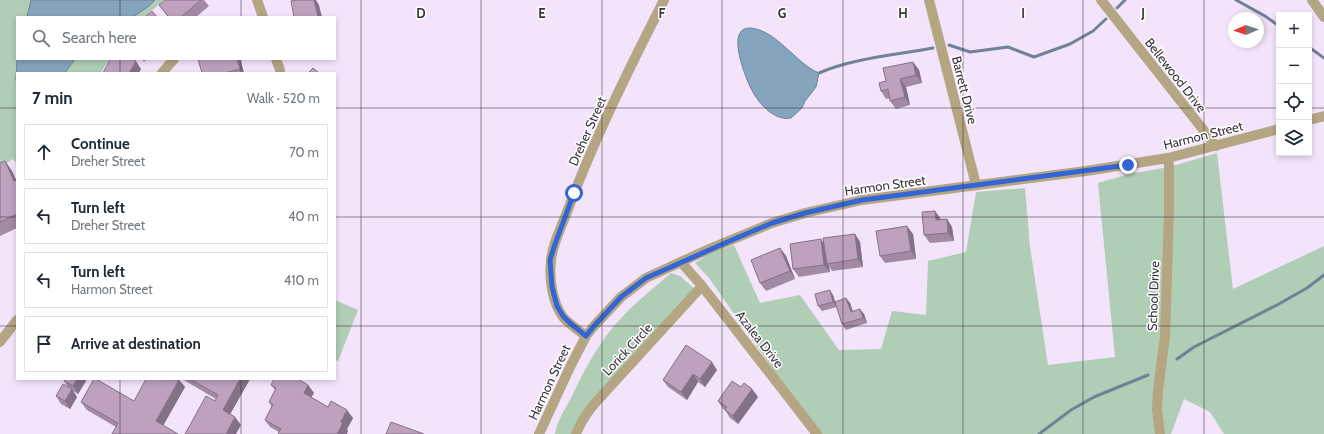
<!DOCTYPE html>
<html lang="en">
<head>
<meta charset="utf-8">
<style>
	:root { --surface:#fff; --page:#f6f6f7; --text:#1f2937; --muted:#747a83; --line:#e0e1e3 }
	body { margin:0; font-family:Cabin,sans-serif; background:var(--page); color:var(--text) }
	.controls { position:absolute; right:12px; top:12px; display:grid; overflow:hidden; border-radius:0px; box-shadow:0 2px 6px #0003 }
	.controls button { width:36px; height:36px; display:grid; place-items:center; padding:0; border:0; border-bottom:1px solid var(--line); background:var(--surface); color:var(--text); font:20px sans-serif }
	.compass { position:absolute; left:1228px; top:12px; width:36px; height:36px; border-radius:50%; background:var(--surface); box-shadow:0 2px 6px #0003; rotate:268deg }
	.stop { position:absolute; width:12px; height:12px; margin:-9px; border:3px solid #3365d4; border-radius:50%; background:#fff }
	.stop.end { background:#3365d4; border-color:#fff; box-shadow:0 1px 4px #0008 }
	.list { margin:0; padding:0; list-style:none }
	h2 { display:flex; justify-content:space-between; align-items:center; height:52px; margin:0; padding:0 16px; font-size:17px }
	h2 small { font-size:13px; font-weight:400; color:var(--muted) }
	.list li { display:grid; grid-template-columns:26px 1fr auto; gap:12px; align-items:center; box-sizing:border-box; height:56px; margin:0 8px 8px; padding:0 8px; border:1px solid var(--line); border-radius:0px }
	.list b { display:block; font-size:15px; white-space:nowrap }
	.list p { margin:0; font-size:13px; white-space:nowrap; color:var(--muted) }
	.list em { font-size:13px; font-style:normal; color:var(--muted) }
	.icon { flex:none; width:22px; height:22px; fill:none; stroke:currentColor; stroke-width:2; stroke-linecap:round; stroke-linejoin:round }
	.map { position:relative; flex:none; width:1324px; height:434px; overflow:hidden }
	.search { position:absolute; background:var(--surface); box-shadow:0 2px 6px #0003; left:16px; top:16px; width:320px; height:44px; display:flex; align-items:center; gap:10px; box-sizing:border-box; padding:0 14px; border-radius:0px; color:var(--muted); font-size:15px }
	.panel { position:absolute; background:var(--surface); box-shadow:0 2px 6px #0003; left:16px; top:72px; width:320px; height:308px; border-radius:0px }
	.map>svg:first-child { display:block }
</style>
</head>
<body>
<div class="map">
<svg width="1324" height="434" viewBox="0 0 1324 434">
	<rect width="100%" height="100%" fill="#f4e4fb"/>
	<path fill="#b0cdb6" d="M0,0H164L144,17H17V59H109L101,73H17V164L13,159L0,168Z
		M1217,153L1233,289L1324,246V434H1224L1210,412L1184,399L1171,434H818L709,278L695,263L711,253L734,245L760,303L800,295L839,350L881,349L892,311L926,315L928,261L966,252L976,192L1025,188L1030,247L1048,365L1115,357L1098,183L1129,174L1169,167Z
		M671,273L680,276L695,289L571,434H555C557,421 565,409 571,398C582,374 596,348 613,327C630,307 651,290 671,273Z
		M335,300L358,310L338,361L335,360Z"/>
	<path fill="#85a4be" stroke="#6f8297" d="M31,0H155L149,6L133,17H27Z
		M750,28C777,30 795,63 819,73L816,87L805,101L802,108L791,118C777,121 763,108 756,97C748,86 732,45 740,33C742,29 746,28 750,28Z
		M17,59H75L65,73H17V84L16,79Z"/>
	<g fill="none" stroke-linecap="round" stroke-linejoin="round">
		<path stroke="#6f8297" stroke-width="3" d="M1236,0L1265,16L1279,26
			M1117,8L1125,0
			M949,45L970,52L1008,47L1034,57L1070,44L1093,31L1106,19
			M1309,47L1324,58
			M819,73C854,58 896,55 933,48
			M1177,359L1194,347L1277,305L1307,288L1324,275
			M1039,434L1071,410L1094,397L1148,375"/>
		<path stroke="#b4a583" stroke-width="10" d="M257,0L263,17
			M929,0L976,185
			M1101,0L1216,146
			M1312,0L1324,17
			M276,59L280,70
			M162,73L174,59
			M681,262L702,286L817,434
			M586,336C578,330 569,324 563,317C552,302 549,279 551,261C552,245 561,228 567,212C594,139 629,69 664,0
			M0,342L17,320
			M576,434C581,421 588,411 597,401L702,286
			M1160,434L1157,409L1158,391L1165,336L1169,210V167L1168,158"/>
		<path stroke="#b4a583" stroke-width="10" d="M1309,120L1324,116
			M539,434L570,367L586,336L594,326L621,297L646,278L709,249L772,223L805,213L862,200L1086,171L1168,158L1279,129"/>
	</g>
	<path fill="#a38aa4" d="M165,0H204L209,6L196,17H168L159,5Z
		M142,59H147L144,62Z
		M198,59H240L244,73H202Z
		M913,62L919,70L922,83L906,87L910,105L896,109L890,101V98L886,99L881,91L886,81Z
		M5,161L12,171L16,180H17V228L0,236V163Z
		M935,211L941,220L947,219L952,227L954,241L930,243L924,235Z
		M855,234L860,242L863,267L832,271L829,266L830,272L799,277L793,269L821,239L824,244Z
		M913,234L916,259L885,263L880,256Z
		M780,248L786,256L795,279L766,291L760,283Z
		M833,295L835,302L846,298L850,303L853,311L864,314L867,323L846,330L842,324L837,307L822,311L818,306Z
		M717,370L705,387L698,382L687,400L668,387L663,380Z
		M65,379H85L86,381L78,394L73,391L77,397L70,409L61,404L56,396L68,387L64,381Z
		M182,379H250L230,414L241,425L215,401L216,399Z
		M179,380L185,387L163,426L116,427L87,410L81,402L134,401Z
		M271,385H308L314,393L311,397L328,407L353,418L347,429L348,431L279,432L270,427L265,420L272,407L269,402L275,390Z
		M741,387L752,389L758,397L738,424L730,418L725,410L723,409L718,401Z"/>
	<path fill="#847186" d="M314,0H316L319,5L322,17H318Z
		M237,59H240L244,73H243L240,69Z
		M136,61L141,69L139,73H129Z
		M913,62L919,70L922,83L916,75Z
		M900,79L906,87L910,105L905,97Z
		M5,161L12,171L17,182L14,181Z
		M935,211L941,219L942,228L936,220Z
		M947,219L952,227L954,241L948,233Z
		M907,226L913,234L916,259L911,251Z
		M855,234L860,242L863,267L858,259Z
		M821,239L826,247L827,264L829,266L830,272L824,265Z
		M780,248L786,256L795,279L790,271Z
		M830,290L833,295L837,307L833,302Z
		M846,298L850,303L854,317L851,312Z
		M860,309L864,314L867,323L863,318Z
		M712,362L717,370L705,387L700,379Z
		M693,374L698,382L687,400L681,392Z
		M77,379H85L86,381L78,394L73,386Z
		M240,379H250L228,418L223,410Z
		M179,380L185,387L161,429L156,421Z
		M308,385L314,393L309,401L304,393Z
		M72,389L77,397L70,409L65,401Z
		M752,389L758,397L738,424L733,416Z
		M347,410L353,418L347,429L348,431L347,434H337L341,422Z
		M235,417L241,425L236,434H226Z"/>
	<path fill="#bda1bf" stroke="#847186" d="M165,0H201L181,17H169L159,5Z
		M298,0H314L318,17H294L291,1Z
		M152,11L157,17H145Z
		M110,59H132L136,61L129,73H103Z
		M198,59H237L240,69L225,73H202Z
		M913,62L916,75L900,79L905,97L890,101L888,89L881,91L879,83L886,81L883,68Z
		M313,68L319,73H308Z
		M5,161L14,181L17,180V214L0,222V163Z
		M935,211L936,220L947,219L948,233L924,235L922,212Z
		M907,226L911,251L880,256L876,231Z
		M855,234L858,259L827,264L823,238Z
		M821,239L824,265L793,269L790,244Z
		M780,248L790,271L760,283L751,260Z
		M830,290L833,302L818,306L815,294Z
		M846,298L851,312L860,309L863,318L842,324L835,302Z
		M686,345L712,362L700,379L693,374L681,392L663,380Z
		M65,379H77L73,386L64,381Z
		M94,379H96L134,401L146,379L179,380L156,421L178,434H112L118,423L81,402Z
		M190,379H240L223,410L235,417L226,434H185L206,396L215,401L218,395Z
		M274,379H298L308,385L304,393L328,407L331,401L347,410L341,422L343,423L337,434H278L281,429L265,420L273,404L269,402L276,388L271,385Z
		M732,381L741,387L744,383L752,389L733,416L725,410L727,407L718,401Z
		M63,384L72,389L65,401L56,396Z
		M391,422L424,434H386Z"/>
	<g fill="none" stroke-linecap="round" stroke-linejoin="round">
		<path stroke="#3365d4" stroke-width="5" d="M574,193L555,244L550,260L552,287L557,306L563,316L570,323L586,336L594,326L621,297L646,278L732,240L772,223L805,213L862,200L1128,165"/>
	</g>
	<path fill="none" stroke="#3b343d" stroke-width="1" stroke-opacity="0.55" d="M120,0V17M241,0V17M361,0V434M481,0V434M602,0V434M722,0V434M843,0V434M963,0V434M1083,0V434M1204,0V434M120,59V73M241,59V73M0,108H17M335,108H1279M1309,108H1324M0,217H17M335,217H1324M0,326H17M335,326H1324M120,379V434M241,379V434"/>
	<g text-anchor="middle" stroke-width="3" stroke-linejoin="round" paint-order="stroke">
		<g font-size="13" fill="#3b343d" stroke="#fff">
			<text transform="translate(1176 75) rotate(52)" y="5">Bellewood Drive</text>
			<text transform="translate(965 90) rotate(76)" y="5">Barrett Drive</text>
			<text transform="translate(587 131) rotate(-66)" y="5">Dreher Street</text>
			<text transform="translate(1203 135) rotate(-14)" y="5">Harmon Street</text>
			<text transform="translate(885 185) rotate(-8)" y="5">Harmon Street</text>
			<text transform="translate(1153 296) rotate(-88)" y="5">School Drive</text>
			<text transform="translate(760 339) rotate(52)" y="5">Azalea Drive</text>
			<text transform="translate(627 349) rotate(-47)" y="5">Lorick Circle</text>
			<text transform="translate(549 382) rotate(-65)" y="5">Harmon Street</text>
		</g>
	</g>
	<g font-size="13" text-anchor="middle" font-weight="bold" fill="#3b343d" stroke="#fff" stroke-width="3" stroke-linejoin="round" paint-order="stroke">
		<text x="421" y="18">D</text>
		<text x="542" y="18">E</text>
		<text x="662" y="18">F</text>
		<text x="782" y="18">G</text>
		<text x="903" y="18">H</text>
		<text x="1023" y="18">I</text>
		<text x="1143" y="18">J</text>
	</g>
</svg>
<div class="controls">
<button>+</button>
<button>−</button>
<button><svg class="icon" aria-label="locate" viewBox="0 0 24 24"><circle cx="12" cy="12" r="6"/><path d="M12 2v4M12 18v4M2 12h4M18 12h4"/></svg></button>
<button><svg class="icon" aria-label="layers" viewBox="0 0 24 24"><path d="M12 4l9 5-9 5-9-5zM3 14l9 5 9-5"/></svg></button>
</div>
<svg class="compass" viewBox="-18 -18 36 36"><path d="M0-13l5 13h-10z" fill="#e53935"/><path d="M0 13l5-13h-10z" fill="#747a83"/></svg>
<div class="stop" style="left:574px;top:193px"></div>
<div class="stop end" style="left:1128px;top:165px"></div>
<div class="search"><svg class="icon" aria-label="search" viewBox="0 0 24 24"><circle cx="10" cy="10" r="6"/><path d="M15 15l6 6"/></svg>Search here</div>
<section class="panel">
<h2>7 min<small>Walk · 520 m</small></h2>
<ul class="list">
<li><svg class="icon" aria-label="ahead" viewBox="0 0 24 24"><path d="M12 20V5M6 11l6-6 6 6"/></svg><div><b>Continue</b><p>Dreher Street</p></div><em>70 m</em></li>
<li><svg class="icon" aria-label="left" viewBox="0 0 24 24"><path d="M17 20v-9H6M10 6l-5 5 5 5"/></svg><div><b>Turn left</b><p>Dreher Street</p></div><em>40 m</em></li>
<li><svg class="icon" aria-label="left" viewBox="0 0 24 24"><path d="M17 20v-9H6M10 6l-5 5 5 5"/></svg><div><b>Turn left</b><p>Harmon Street</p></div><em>410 m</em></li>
<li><svg class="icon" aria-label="arrive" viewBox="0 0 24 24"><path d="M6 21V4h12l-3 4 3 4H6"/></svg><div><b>Arrive at destination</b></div></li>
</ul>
</section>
</div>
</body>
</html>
